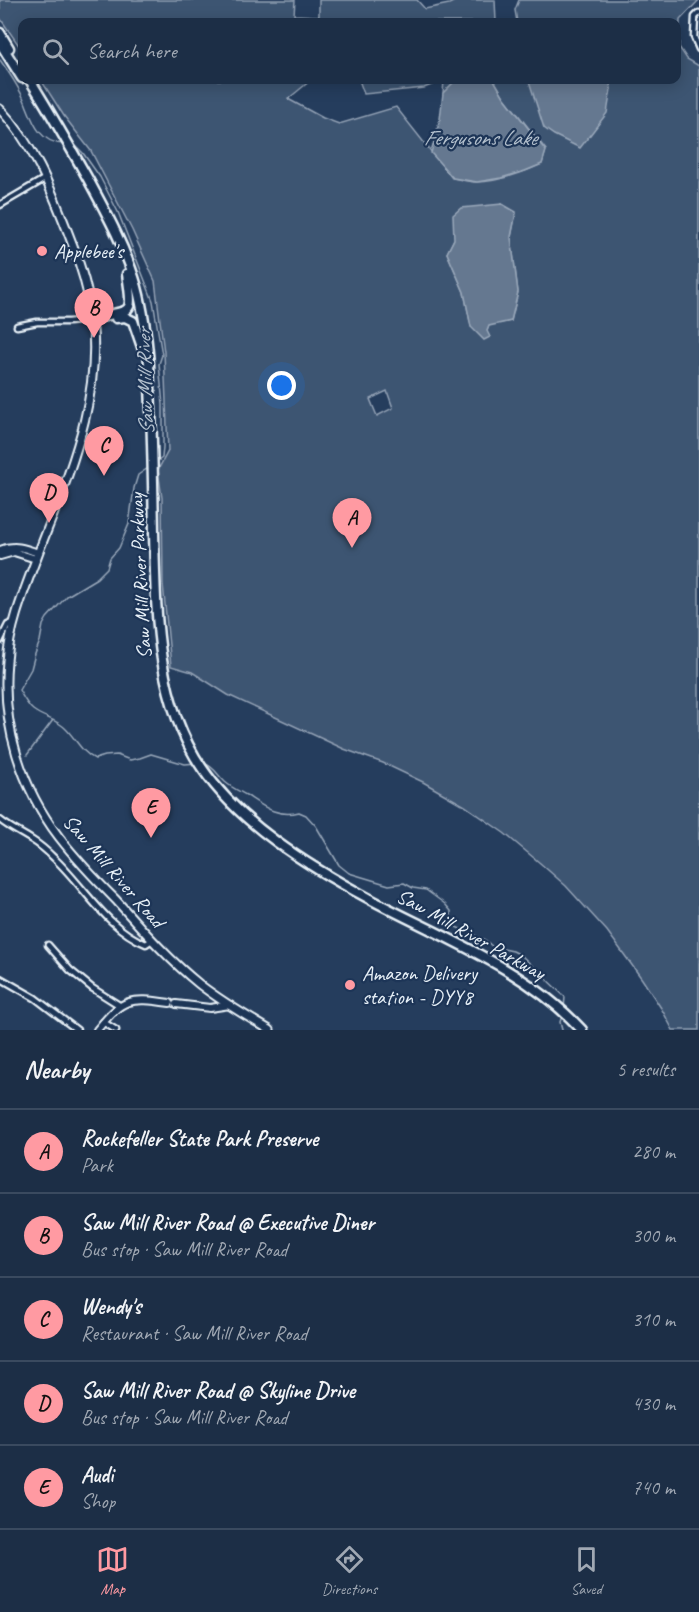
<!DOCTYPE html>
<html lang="en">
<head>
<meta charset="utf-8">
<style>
	:root { --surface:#1c2e46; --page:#25364d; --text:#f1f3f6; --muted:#a0a8b3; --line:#3a4a5f; --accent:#ff9aa2 }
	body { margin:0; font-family:Caveat,sans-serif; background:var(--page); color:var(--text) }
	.you { position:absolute; left:282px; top:386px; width:21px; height:21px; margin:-15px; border:4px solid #fff; border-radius:50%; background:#1a73e8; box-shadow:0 0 0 9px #1a73e833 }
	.badge { display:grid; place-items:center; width:39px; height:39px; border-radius:50%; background:var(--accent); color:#111; font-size:20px; font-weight:700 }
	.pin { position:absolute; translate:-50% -50px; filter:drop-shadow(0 2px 3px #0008) }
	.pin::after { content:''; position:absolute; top:32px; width:21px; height:18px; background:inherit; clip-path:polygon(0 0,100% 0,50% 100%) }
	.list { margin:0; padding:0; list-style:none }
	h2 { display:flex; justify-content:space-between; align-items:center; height:78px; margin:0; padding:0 24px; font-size:26px }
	h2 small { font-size:20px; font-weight:400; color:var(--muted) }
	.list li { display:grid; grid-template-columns:39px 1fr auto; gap:18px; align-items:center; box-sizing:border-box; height:84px; padding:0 24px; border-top:2px solid var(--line) }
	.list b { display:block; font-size:22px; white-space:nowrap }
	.list p { margin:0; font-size:20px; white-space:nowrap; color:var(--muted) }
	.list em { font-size:20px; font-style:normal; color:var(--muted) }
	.icon { flex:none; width:33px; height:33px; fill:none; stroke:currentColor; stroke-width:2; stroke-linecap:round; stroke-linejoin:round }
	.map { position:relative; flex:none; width:699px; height:1030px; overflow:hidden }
	.search { position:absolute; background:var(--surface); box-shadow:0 3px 15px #0003; left:18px; right:18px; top:18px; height:66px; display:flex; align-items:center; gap:15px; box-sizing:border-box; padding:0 21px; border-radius:12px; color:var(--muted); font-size:22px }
	.sheet { height:498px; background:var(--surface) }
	nav { display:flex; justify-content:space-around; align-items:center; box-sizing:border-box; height:84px; border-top:2px solid var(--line); background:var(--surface); font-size:16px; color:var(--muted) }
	nav a { display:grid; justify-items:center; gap:3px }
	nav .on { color:var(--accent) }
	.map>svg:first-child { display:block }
</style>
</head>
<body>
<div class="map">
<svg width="699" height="1030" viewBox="0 0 699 1030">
	<rect width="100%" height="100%" fill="#253d5d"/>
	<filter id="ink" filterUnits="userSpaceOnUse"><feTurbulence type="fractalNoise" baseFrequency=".0167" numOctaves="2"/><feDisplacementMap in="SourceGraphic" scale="12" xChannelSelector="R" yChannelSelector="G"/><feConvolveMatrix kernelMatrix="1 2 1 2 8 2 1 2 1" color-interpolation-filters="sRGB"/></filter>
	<g filter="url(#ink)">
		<path fill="#3e5472" stroke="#93a2b5" stroke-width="1.5" fill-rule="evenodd" d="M0,0H295L294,15L319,16V0H417L425,9L449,4L457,0H495L496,22H22V50L0,18Z
			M519,0H699L680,20L679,47L687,59L699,66V1030H673L661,1008L642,979L607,931L566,886L540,863L504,833L465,806L423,782L383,763L344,749L228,695L192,672L171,666L163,584L162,498L158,470L168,451L164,352L155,281L132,230L91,151L64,116L41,80H311L288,99L323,118L339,124L396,107L452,178C460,179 469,182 476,182C498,182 522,173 542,164L546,150L504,97L494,80H530L529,81L611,89L609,80H676V22H517L515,10ZM502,204L516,213L511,237L518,292L511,321L489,325L487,331L471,327L464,292L447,253L454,239ZM387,391L393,408L377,416L370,399Z
			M359,80H456L443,93L444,80L424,88L364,94Z"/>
		<path fill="#657890" stroke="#99a8ba" stroke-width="1.5" d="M456,80H494L504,97L546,151L542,164L525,171L501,178L477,182L453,178L431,153L440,119L443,93Z
			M530,80H609L611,89L607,113L580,148L554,135L544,128L529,81Z
			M502,204L516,212L511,237L518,292L511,321L489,326L487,331L490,337L484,340L471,327L464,292L447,253L454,239L453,215L461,208Z"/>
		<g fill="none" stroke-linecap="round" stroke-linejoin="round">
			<path stroke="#99a8ba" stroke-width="1.5" d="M0,60C8,71 17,85 23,97C32,118 37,143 64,144
				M72,145L77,147L83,153L100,177L118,212L153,301L162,355L159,364L163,405V447L162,458L157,462
				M148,468L138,475L134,488L129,524L119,548L110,558L107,568L97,578L67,596L47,618L43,625L40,641L35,654L31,669L19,690C23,697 27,705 33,710C43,718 57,719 66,729C76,739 82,753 95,759L105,756L117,755L130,760L140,758L151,754L185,764L197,763
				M27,755L53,720
				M204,763C215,767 217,775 225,782C232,788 239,791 246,795C263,806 277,818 299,812L306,815L316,826L339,865L349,873L389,885L404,883L413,888L426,890L445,904L451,911V919L456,927L485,940L493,947L513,951L521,955L565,997L564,1009
				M562,1016L560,1022L562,1030"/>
			<defs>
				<path id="street" d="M699,13L695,17L694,37L699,49
					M0,205L46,178
					M17,326L37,322H68L92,320
					M0,641L8,625L13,623
					M0,820C10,828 21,833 32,840C40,845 47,851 54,858C84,886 106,928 146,944L152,940
					M48,945L70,970L92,988L119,1005
					M0,978L35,998L77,1030
					M103,1022L116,1030"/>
				<path id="secondary" d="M0,550C14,544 25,548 38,553
					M0,556L14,552L36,559
					M176,1004L210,1008L230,1005
					M97,1030C123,998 129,997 170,1003"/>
				<path id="primary" d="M0,109C33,144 50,186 67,230C77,255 86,280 90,306C106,393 68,475 38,554C25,589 10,624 7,661C1,724 21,787 59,837C76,859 96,880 116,900C142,929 168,959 199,984C221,1001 246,1016 270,1030"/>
				<path id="highway" d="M0,33L9,48
					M0,43L22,78
					M30,80C50,112 69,145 88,179C107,214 126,249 137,287C144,313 147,338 149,364C152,420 153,476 154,532C156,612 155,699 202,768C240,824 308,866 368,898C441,937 525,968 582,1030
					M116,318L125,317L133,321L143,350
					M92,320C129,306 135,322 127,274"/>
			</defs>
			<use href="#street" stroke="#e8f1f8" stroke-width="9"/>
			<use href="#secondary" stroke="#e8f1f8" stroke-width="10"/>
			<use href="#primary" stroke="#e8f1f8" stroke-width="11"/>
			<use href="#highway" stroke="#e8f1f8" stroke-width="13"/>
			<use href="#street" stroke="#1d3557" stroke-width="4.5"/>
			<use href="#secondary" stroke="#1d3557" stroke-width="6"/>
			<use href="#primary" stroke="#1d3557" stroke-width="7"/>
			<use href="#highway" stroke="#1d3557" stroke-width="8"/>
		</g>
	</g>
	<g fill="#ff9aa2" stroke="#1d3557" stroke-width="2">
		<circle cx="42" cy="251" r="6"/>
		<circle cx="350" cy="985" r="6"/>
	</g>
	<g text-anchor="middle" stroke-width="4.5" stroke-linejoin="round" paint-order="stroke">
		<g font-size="21" fill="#e8f1f8" stroke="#1d3557" text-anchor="start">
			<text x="54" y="258">Applebee's</text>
			<text x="362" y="980">Amazon Delivery<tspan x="362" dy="24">station - DYY8</tspan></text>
		</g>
		<g font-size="21" fill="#e8f1f8" stroke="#1d3557">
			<text transform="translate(140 576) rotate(-93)" y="7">Saw Mill River Parkway</text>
			<text transform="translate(114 871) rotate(49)" y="7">Saw Mill River Road</text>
			<text transform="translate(471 934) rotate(29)" y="7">Saw Mill River Parkway</text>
		</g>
		<g font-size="22" font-style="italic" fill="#b4c1ce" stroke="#1d3557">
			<text x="480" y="145">Fergusons Lake</text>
			<text transform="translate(144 382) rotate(-92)" y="8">Saw Mill River</text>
		</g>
	</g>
</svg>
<div class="you"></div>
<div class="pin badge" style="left:352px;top:548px">A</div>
<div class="pin badge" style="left:94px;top:338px">B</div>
<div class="pin badge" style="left:104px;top:476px">C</div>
<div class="pin badge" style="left:49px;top:523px">D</div>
<div class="pin badge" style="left:151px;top:838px">E</div>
<div class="search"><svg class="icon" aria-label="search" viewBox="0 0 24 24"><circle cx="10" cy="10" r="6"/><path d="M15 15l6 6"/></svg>Search here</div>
</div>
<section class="sheet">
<h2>Nearby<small>5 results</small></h2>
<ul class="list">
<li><span class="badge">A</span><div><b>Rockefeller State Park Preserve</b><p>Park</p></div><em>280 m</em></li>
<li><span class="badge">B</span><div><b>Saw Mill River Road @ Executive Diner</b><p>Bus stop · Saw Mill River Road</p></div><em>300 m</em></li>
<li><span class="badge">C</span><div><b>Wendy's</b><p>Restaurant · Saw Mill River Road</p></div><em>310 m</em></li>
<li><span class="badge">D</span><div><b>Saw Mill River Road @ Skyline Drive</b><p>Bus stop · Saw Mill River Road</p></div><em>430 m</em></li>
<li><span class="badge">E</span><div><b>Audi</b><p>Shop</p></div><em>740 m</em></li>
</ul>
</section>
<nav>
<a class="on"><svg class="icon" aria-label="map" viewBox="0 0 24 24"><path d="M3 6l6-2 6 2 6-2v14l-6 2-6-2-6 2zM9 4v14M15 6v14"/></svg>Map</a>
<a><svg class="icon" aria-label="directions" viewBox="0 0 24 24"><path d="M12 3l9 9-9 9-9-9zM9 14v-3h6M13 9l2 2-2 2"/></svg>Directions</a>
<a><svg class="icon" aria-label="saved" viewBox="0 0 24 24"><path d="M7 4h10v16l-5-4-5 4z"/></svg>Saved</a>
</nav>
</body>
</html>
